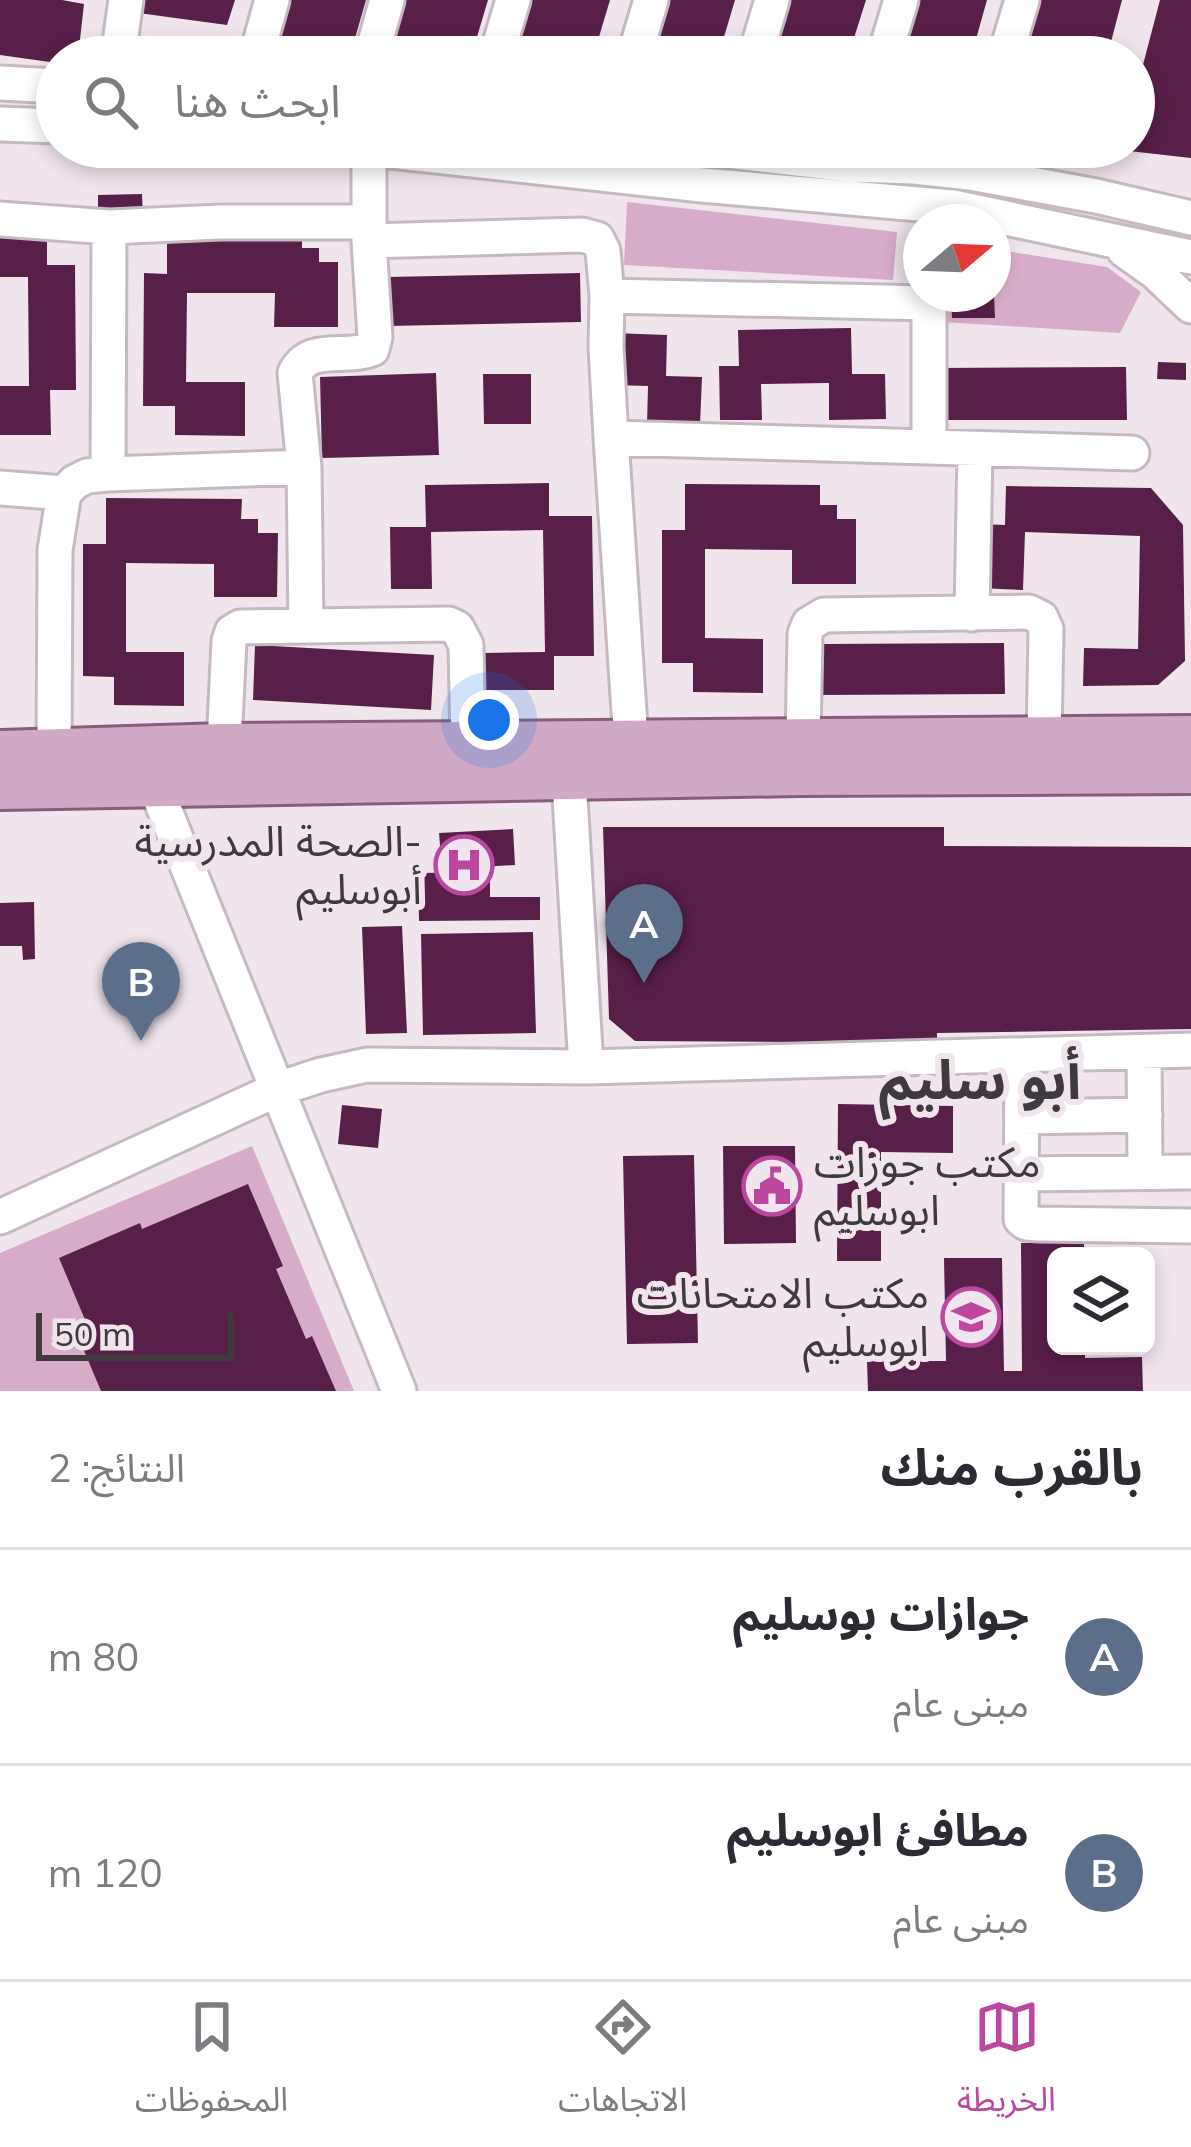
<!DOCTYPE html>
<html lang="ar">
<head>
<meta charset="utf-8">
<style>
	:root { --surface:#fff; --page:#f2f2f3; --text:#2b2b33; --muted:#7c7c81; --line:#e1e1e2; --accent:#bc479f }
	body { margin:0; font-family:Mulish,"Noto Sans Arabic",sans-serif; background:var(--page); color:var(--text); direction:rtl }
	.controls { position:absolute; right:36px; bottom:36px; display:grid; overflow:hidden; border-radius:18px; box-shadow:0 6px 18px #0003 }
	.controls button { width:108px; height:108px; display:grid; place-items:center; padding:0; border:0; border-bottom:3px solid var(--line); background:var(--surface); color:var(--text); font:60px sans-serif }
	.compass { position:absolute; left:903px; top:204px; width:108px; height:108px; border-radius:50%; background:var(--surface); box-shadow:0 6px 18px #0003; rotate:71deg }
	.scale { position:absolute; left:36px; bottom:30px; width:198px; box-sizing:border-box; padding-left:12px; border:6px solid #3e3a3d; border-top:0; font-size:33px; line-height:42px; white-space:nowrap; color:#3e3a3d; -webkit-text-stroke:9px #f1e5ed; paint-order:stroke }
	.you { position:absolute; left:489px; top:720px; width:42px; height:42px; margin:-30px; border:9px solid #fff; border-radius:50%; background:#1a73e8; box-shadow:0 0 0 18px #1a73e833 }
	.badge { display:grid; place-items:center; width:78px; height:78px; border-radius:50%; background:var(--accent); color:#fff; font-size:39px; font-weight:700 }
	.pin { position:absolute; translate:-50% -99px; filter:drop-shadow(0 3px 6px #0008) }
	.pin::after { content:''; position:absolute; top:63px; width:42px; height:36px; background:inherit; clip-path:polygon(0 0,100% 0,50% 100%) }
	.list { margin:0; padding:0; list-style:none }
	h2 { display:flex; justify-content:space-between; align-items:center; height:156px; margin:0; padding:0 48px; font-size:51px }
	h2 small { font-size:39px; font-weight:400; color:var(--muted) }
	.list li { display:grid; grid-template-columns:78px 1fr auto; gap:36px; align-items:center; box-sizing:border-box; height:216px; padding:0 48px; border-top:3px solid var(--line) }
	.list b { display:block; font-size:45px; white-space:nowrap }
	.list p { margin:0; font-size:39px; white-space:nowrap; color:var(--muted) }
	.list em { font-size:39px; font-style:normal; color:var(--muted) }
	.icon { flex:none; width:66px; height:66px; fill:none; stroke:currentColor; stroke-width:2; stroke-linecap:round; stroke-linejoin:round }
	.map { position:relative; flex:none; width:1191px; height:1391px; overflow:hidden; direction:ltr }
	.search { position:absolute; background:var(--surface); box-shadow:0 6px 18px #0003; left:36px; right:36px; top:36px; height:132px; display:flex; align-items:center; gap:30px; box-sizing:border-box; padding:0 42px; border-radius:66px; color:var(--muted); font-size:45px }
	.sheet { height:588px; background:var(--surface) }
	nav { display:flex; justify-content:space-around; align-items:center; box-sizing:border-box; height:168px; border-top:3px solid var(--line); background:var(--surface); font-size:33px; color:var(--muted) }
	nav a { display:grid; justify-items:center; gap:6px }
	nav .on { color:var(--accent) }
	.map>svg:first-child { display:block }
</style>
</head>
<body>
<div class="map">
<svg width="1191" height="1391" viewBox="0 0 1191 1391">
	<rect width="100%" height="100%" fill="#f1e5ed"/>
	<path fill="#d7acc8" d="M627,202L897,232L893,280L624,265Z
		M993,249L1107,267L1141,292L1120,333L943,322L944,294H993Z
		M252,1146L354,1391H0V1253Z"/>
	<path fill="#581f49" d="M0,0H62L84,4L78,57H57V63L0,55Z
		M134,0H235L227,25L131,12Z
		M267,0H366L351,52L252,50Z
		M393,0H488L471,57H376Z
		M522,0H610L593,57H505Z
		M657,0H735L718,57H640Z
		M777,0H866L848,57H759Z
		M903,0H987L971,57H887Z
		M1035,0H1122L1107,57H1018Z
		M1160,0H1191V158L1120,150L1121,147H1134V99Z
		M142,194L143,220L98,221V195Z
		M167,228L302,229V248H319V262H338V327H274L275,293H187L186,382H245V436L175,435V406H143L144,273L167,274Z
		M0,234H47V265H75L76,390H50L51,435H0V386H29L28,277H0Z
		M580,273L581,322L388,326L387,277Z
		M951,294H994L995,318H952Z
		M851,328L852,374H885L886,419L829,420V383L761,384L762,420H720L719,366H739L738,330Z
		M612,333L667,335L666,376L702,377L700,426L647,425L648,386L611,385Z
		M1158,362L1186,363V380L1157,379Z
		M1126,367L1127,420H939L938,368Z
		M436,373L439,455L322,458L320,377Z
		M483,374H531V424H484Z
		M549,483V516H592L594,656H554V690H485V653L545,652L543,530L431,532L432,589H391L390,527H426L425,485Z
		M685,484L820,485V505H837V519H856V584H792V550L705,549V638L763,639V693L693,692V663H662V530H685Z
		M1006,486L1151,488L1183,525L1185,661L1158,685L1083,686L1084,648L1138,649L1140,536L1025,532L1023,590L978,588L980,524L1005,525Z
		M106,498L242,499L241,519H258V533H278L277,597H214V564L126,563V652H184V706L114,705V677L83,676V544H106Z
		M1004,643L1005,694L823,695V644Z
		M255,645L434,655L431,710L253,700Z
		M603,827H944V846L1191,847V1029L937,1033V1043L635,1041L609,1019Z
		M513,829L515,865L442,869L439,833Z
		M490,872V897H540V920L419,921L418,873Z
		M34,902L35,959L23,960L22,946H0V903Z
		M402,926L407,1033L366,1034L362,927Z
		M533,932L536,1033L423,1035L421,934Z
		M838,1104L953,1106V1153L881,1152V1261H837Z
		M342,1105L382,1109L378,1148L338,1144Z
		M723,1146H795L796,1243L724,1244Z
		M694,1155L698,1343L627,1344L623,1156Z
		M248,1184L283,1266L276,1269L306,1339L312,1336L336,1391H101L74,1327L86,1322L59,1258L140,1223L142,1229Z
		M1021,1243H1084V1256H1056V1346H1085V1358L1142,1357L1143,1391H868L867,1361H946L944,1258H1002L1004,1371H1022Z"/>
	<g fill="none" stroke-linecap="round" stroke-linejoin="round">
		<defs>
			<path id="minor" d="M118,57L126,0
				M256,57L272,0
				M371,57L387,0
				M496,57L513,0
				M634,57L651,0
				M755,57L772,0
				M884,57L901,0
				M1005,57L1022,0
				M0,83L57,86
				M0,124L57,126
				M354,147L702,185L953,207L1191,257
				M692,147L850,165L914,167L970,173L1096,196L1191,218
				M369,148V241L582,235L597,239L603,251L607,296
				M0,219L109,227
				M1124,250L1155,272L1191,306
				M929,294V447L1132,453
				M929,303L607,296L606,347L611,438L929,447
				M611,438L631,742
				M108,474L109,227L220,222H368
				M0,488L64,493
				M972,614L975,449
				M306,624L304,467L295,373C310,343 345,360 372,349L375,337L369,241
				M803,741L805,634L809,624L824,615L1029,612L1041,618L1046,629L1044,739
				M224,745L229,641L232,632L240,627L449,624L457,628L466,645L468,743
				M54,749L55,550L64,493L75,482L87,476L108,474L304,467
				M569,780L586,1067
				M155,786L399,1391
				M1144,1052L1145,1172
				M1022,1055L1021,1219L1026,1223L1039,1224L1191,1226
				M1022,1117L1145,1115
				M1022,1174L1191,1172
				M0,1217L278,1089L321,1075L367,1065L586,1067L1191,1050"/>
			<path id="major" d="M0,752L224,745L1191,737
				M0,788L799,774L1191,772"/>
		</defs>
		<use href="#minor" stroke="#c5bac1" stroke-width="39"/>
		<use href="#major" stroke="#885c7b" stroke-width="48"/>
		<use href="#minor" stroke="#fff" stroke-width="33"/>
		<use href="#major" stroke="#d0a9c4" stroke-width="42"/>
	</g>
	<defs>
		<symbol id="hospital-ring" viewBox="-11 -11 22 22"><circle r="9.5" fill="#f1e5ed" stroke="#bc479f" stroke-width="1.5"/><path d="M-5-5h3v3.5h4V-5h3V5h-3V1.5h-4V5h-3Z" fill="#bc479f"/></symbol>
		<symbol id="civic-ring" viewBox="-11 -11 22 22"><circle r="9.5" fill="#f1e5ed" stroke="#bc479f" stroke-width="1.5"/><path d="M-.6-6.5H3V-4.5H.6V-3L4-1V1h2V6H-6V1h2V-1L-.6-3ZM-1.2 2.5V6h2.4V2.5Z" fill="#bc479f"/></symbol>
		<symbol id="university-ring" viewBox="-11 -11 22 22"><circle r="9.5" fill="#f1e5ed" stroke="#bc479f" stroke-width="1.5"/><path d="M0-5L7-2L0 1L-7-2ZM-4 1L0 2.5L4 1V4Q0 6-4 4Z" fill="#bc479f"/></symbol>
	</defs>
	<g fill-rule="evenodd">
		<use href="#hospital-ring" x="431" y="832" width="66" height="66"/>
		<use href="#civic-ring" x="739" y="1153" width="66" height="66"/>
		<use href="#university-ring" x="938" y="1284" width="66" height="66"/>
	</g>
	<g text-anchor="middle" stroke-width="12" stroke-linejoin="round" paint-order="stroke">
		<g font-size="42" fill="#3e3a3d" stroke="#f1e5ed" text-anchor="end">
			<text x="422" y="856">الصحة المدرسية-<tspan x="422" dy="48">أبوسليم</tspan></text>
			<text x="814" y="1177" text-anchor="start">مكتب جوزات<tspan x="814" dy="48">ابوسليم</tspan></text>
			<text x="929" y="1308">مكتب الامتحانات<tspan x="929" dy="48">ابوسليم</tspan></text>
		</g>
		<g font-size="54" font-weight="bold" fill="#3e3a3d" stroke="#f1e5ed">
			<text x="980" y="1099">أبو سليم</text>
		</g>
	</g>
</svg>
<div class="controls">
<button><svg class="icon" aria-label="layers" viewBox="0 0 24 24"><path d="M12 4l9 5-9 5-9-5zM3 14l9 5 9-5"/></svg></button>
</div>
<svg class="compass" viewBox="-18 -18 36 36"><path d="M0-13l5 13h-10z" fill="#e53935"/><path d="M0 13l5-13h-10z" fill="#7c7c81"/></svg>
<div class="scale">50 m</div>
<div class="you"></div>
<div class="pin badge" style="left:644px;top:983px;background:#5c6f8a">A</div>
<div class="pin badge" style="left:141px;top:1041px;background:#5c6f8a">B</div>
<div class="search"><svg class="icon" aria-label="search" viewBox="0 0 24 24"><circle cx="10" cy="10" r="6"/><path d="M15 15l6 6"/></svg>ابحث هنا</div>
</div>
<section class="sheet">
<h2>بالقرب منك<small>النتائج: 2</small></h2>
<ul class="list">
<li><span class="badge" style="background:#5c6f8a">A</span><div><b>جوازات بوسليم</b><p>مبنى عام</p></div><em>80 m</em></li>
<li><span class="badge" style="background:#5c6f8a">B</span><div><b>مطافئ ابوسليم</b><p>مبنى عام</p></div><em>120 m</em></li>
</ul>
</section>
<nav>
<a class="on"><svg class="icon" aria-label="map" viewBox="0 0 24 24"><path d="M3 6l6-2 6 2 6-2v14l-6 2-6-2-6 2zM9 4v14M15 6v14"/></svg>الخريطة</a>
<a><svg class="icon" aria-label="directions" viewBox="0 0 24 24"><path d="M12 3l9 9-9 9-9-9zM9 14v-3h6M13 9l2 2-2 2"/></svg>الاتجاهات</a>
<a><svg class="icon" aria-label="saved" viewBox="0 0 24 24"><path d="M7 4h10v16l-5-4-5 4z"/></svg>المحفوظات</a>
</nav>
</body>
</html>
